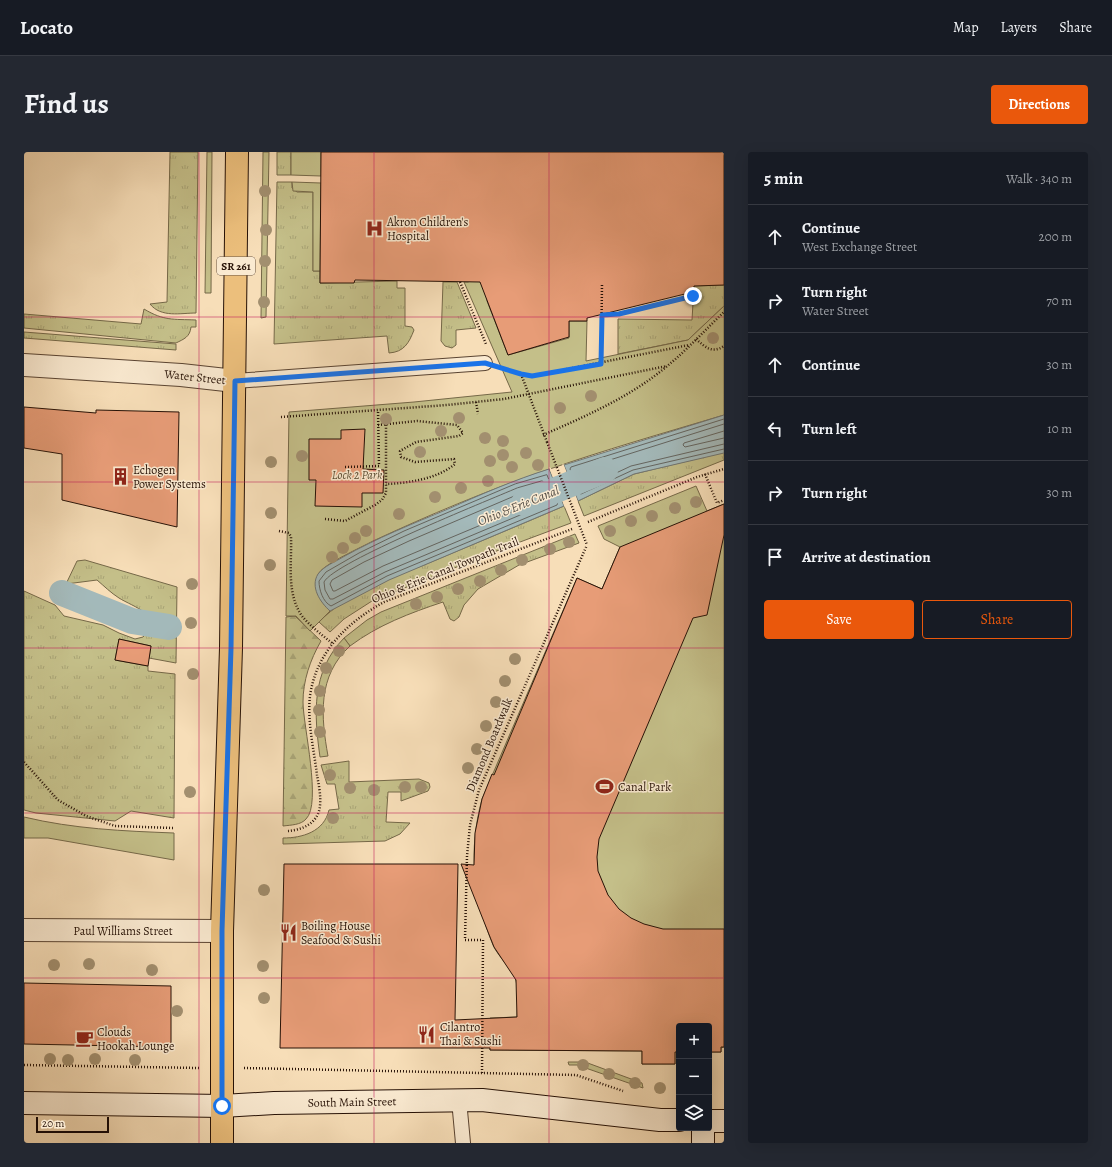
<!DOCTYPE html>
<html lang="en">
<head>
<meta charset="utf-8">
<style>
	:root { --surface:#171b24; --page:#242831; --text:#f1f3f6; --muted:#9ea1a6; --line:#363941; --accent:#ea580c }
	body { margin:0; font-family:Alegreya,serif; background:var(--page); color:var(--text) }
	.controls { position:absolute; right:12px; bottom:12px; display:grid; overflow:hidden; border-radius:4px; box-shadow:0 4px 16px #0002 }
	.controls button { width:36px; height:36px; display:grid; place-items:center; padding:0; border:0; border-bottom:1px solid var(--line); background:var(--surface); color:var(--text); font:20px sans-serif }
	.scale { position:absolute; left:12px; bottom:10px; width:73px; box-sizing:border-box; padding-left:4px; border:2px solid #261106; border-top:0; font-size:11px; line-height:14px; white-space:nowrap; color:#261106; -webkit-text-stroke:3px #faead1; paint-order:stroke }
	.stop { position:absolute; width:12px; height:12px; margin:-9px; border:3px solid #1a73e8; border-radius:50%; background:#fff }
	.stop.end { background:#1a73e8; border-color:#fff; box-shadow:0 1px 4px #0008 }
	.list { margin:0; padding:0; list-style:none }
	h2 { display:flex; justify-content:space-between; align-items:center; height:52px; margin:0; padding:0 16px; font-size:17px }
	h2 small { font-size:13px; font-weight:400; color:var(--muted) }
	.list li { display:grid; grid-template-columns:26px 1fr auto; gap:12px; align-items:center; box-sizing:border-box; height:64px; padding:0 16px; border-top:1px solid var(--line) }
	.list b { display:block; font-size:15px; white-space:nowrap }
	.list p { margin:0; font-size:13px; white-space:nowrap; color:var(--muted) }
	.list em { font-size:13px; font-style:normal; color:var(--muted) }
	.actions { display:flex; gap:8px; padding:12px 16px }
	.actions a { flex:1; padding:9px 0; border:1px solid var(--accent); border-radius:4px; text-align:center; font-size:14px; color:var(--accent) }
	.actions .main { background:var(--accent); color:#fff }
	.icon { flex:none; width:22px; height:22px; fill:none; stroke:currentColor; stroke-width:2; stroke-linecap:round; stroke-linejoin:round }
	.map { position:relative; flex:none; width:700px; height:991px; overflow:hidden; border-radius:4px }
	header { display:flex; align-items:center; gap:24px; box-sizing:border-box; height:56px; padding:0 20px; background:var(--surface); border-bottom:1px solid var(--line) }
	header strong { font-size:19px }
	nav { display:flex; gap:22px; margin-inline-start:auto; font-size:14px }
	.intro { display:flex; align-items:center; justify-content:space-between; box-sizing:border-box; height:96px; padding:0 24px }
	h1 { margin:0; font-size:28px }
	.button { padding:10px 18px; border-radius:4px; background:var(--accent); color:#fff; font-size:14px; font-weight:700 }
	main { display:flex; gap:24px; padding:0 24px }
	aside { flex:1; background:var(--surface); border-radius:4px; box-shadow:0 4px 16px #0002 }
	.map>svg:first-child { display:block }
</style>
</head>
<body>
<header>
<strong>Locato</strong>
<nav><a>Map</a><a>Layers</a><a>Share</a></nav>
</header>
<div class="intro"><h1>Find us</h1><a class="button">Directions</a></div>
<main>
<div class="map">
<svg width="700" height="991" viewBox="0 0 700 991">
	<defs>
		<pattern id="grass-tufts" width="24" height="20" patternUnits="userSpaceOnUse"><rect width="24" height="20" fill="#c4bf89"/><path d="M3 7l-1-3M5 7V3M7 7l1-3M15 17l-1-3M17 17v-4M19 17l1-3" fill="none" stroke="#a8a375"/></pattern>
		<pattern id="forest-firs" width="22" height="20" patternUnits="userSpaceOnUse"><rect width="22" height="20" fill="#c4bf89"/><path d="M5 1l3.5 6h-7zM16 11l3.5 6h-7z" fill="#a8a375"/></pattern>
	</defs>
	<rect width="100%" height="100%" fill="#f7deb8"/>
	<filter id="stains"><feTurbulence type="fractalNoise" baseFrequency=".005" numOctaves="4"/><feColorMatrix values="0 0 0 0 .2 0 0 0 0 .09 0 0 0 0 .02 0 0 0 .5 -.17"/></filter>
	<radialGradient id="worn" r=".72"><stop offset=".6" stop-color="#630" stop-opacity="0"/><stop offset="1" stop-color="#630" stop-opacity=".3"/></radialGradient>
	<path fill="url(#grass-tufts)" stroke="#756848" d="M146,0H174L172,161C157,161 137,166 126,152L143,150Z
		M253,0H267V23H253Z
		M253,30H268V36L273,40H289V119H296V131L373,129V136H381V174L388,175L390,178C385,191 380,200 365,201L363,184L250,192Z
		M419,130H433L452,176L432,178V193L428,196L421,194L417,189Z
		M700,133V154L664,188L594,202V167L668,168L670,134Z
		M120,157C140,169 149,167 172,168V175H167C166,185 160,187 152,191L0,176V162L117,172Z
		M0,180L152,192V198L0,186Z
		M700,300V308L560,364L554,349L610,322Z
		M540,354L547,371L480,396L348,449L320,467L306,480L295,470C324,440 369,426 407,410C452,391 496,373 540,354Z
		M551,382L555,391L495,413L454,437L440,453L435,465L430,469L426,467L419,450C386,461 354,473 326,494L320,486L343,468L357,460Z
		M61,408L153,435L152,511L125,506L127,494L95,487L91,508L124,514V519L151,522L150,666L107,659L91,669L12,661L0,658V439L31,453L40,464L79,473L95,481L111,487L119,485C141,463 109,455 95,446C87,441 80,434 73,428L42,432L53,409Z
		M325,609V630L395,627L405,631L406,635L404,639L377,649V640H364L362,670L386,671L376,682L361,689L259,692V686C278,686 300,680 305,658L315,657L311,632H303L297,613Z"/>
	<path fill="url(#forest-firs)" stroke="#756848" d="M271,464L297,489C286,508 279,529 279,550C279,573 298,652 282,667C277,673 267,673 259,674L262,465Z"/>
	<path fill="#c4bf89" stroke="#756848" d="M183,0H188L187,141H181Z
		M239,0H245L242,165L237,166Z
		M267,0H297V24L267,23Z
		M268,30L297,31L296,119H289V40L269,39Z
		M464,121L463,149L484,203L545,186V169H563L562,209L664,188L700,154V263C640,281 580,298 520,319C462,339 405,363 349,389C338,395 300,412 295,421C287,435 296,449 306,459L286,479L272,464H262L265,260L390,250L488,240L440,130H444Z
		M672,334L683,359L700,352V895L697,896V900H685V874H655L651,893V912H618V899L466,898V866L493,865C493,854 495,839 492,829C489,817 474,805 469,793C449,744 444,699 458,647L553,426L578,437L596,395L580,387L574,374Z
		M320,486L326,494C293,524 297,565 304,604L296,605C290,562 287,520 320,486Z
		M0,665C50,677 99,679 150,681V708L24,686H0Z
		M544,910H561L618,931L619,936L553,913H545Z"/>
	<path fill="#a3b9ba" stroke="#717672" d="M700,263V301L610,322L554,349L540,313Z
		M525,317L540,354L365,428L306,459C296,450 286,435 294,422C300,414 311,410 319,405C353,386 388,372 424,357C458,342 490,328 525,317Z"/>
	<path fill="#f7deb8" d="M539,311L554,350L552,349L538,314Z
		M525,315L527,316L542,354L541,356Z"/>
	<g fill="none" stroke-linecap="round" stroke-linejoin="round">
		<path stroke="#646560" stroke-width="1" d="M700,267L547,315L546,317L555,341L557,342L609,318L700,297
			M700,272L554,318L552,320L560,336L607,314L700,292
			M700,279L660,291L659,293L661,295L700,286
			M578,316L580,317V320L563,327H561V322Z
			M523,323L534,350L533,353L363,424L307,454C299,450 295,438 295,429L302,420L335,401L380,379L491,332Z
			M518,329L521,330L528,348L527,350L361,420L309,447H306L301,438L300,430C310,410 463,349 493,336Z
			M515,336L520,344L519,347L359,414L311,439H309L306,432L308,428L340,410L385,389L495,342Z"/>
		<path stroke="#a3b9ba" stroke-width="26" d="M500,351L581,318
			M38,441L108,469L145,475"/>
	</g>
	<path fill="#e79c77" stroke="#261106" d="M297,0H700V133L670,134L669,140L563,166V169H545V185L484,203L456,130L331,128L330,131H296Z
		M0,255L72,261V258L155,260L153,375L38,348V302L0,296Z
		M341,277L339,317L360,318L359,341H338V355L291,354L292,328H285V287H317V278Z
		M700,352V383L683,463L669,466L575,687L573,705L574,719L584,743L595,757L607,766L620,772L639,777H700V895H697V900H685V874H655V900H651V912H618V899L466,898V896H256L260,712H434L431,868L493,865L492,828L470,795L437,712L450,713L451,681L458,647L468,622L470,623L553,426L578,437L596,395Z
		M95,487L127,494L124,514L91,508Z
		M0,831L147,834V895L0,892Z"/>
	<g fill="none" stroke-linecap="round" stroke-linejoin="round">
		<defs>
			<path id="lane" d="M211,229L461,211
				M435,948L439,991"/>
			<path id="street" d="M0,213L157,223L211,229
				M0,778L198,779"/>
			<path id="secondary" d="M0,951L198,954L250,951L458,948L636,968H655
				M685,969H700
				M679,976V991"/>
			<path id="primary" d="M198,991V779L207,496L213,0"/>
		</defs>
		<use href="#lane" stroke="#5a4432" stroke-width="16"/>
		<use href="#street" stroke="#5a4432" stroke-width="24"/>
		<use href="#secondary" stroke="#261106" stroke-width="24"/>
		<use href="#primary" stroke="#261106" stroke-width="24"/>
		<path stroke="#261106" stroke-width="2.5" stroke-dasharray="1 2" stroke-linecap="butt" d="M436,130L462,192
			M578,163L595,162L669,144
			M672,187C681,195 688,202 700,194
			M577,212L578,132
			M478,216L497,222L508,224L665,193
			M497,222L523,290
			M452,250L454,262
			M257,265L423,253L480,247L643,214
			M354,273L393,269L433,273L439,281L435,284L392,290L376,299L377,305L391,310L430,307L431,312C413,327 385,331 362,332
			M519,283C562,264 606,245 642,215C663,198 681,178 700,160
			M321,315L355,314L354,258
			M681,322L693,351L700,348
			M301,367L321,369L351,353L358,348L362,341V272
			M564,370L673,325L700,317
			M255,379L265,381L267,385C268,411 262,441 278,464C286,474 298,483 308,491
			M0,610L34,648L62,664L91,674L149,676
			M264,679C276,678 291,673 295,659C298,648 295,634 293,623C290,598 283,569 286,544C292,501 322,471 360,450L548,377
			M0,913L175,916
			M220,916L552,923L599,939
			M458,921L459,788H441L443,704L446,673L455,638L563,393"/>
		<use href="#lane" stroke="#faead1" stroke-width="14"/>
		<use href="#street" stroke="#faead1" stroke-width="22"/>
		<use href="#secondary" stroke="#faead1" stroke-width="22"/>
		<use href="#primary" stroke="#ecbf7c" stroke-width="22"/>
		<path stroke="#261106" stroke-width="2.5" stroke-dasharray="1 2" stroke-linecap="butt" d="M523,290L563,393"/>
	</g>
	<g fill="#a28f6f">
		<circle cx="241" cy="39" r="6"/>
		<circle cx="242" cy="78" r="6"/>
		<circle cx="241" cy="109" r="6"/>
		<circle cx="240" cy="150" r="6"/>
		<circle cx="689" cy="186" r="6"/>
		<circle cx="567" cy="244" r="6"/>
		<circle cx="536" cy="256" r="6"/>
		<circle cx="435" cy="266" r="6"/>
		<circle cx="362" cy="267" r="6"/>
		<circle cx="417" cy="279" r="6"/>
		<circle cx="461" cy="286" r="6"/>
		<circle cx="479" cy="289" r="6"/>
		<circle cx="396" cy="300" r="6"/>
		<circle cx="502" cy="301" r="6"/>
		<circle cx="479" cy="303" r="6"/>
		<circle cx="278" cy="304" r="6"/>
		<circle cx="466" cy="309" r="6"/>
		<circle cx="247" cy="310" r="6"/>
		<circle cx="514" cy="313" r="6"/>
		<circle cx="488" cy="315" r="6"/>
		<circle cx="464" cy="329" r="6"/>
		<circle cx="437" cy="336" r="6"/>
		<circle cx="411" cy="345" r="6"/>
		<circle cx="672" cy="350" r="6"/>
		<circle cx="651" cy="356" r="6"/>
		<circle cx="247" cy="361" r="6"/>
		<circle cx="375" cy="362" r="6"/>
		<circle cx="628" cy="364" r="6"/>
		<circle cx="607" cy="369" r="6"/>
		<circle cx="342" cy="379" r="6"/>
		<circle cx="586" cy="379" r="6"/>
		<circle cx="331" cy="386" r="6"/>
		<circle cx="545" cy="390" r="6"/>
		<circle cx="319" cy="396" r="6"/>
		<circle cx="526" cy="397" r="6"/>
		<circle cx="308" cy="405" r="6"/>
		<circle cx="498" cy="408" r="6"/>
		<circle cx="246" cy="413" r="6"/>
		<circle cx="477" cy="418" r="6"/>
		<circle cx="456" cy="429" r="6"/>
		<circle cx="168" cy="432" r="6"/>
		<circle cx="434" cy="437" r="6"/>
		<circle cx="413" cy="445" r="6"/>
		<circle cx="392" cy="452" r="6"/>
		<circle cx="167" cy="471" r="6"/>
		<circle cx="315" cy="499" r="6"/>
		<circle cx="491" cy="507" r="6"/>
		<circle cx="302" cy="516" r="6"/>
		<circle cx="169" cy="522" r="6"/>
		<circle cx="481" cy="529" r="6"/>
		<circle cx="296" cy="539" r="6"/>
		<circle cx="472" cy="550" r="6"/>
		<circle cx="295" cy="558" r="6"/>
		<circle cx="462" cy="574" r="6"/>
		<circle cx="296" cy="580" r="6"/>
		<circle cx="453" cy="597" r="6"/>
		<circle cx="444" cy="616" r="6"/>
		<circle cx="306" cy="623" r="6"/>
		<circle cx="381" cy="635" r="6"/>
		<circle cx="397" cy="635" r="6"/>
		<circle cx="326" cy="636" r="6"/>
		<circle cx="350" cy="638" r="6"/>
		<circle cx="166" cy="640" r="6"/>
		<circle cx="309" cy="666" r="6"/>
		<circle cx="240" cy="738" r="6"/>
		<circle cx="65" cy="812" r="6"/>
		<circle cx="30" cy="813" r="6"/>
		<circle cx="239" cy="814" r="6"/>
		<circle cx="128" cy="818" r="6"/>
		<circle cx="240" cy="846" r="6"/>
		<circle cx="153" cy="859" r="6"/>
		<circle cx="26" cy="907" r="6"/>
		<circle cx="71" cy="907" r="6"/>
		<circle cx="44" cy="908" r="6"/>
		<circle cx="111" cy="908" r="6"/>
		<circle cx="559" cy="913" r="6"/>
		<circle cx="585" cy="922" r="6"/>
		<circle cx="611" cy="931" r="6"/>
		<circle cx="636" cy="936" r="6"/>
	</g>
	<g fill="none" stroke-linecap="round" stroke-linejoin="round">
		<path stroke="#1a73e8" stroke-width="5" d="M198,954V779L207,496L211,229L461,211L497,222L508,224L577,212L578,163L595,162L669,144"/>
	</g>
	<path fill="none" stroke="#c2185b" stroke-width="1" stroke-opacity="0.55" d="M175,0V991M350,0V991M525,0V991M0,165H700M0,330H700M0,496H700M0,661H700M0,826H700"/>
	<defs>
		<symbol id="hospital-bare" viewBox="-9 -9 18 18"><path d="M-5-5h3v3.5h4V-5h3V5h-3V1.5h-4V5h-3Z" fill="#8f2418" stroke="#faead1" stroke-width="2.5" paint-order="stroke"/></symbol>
		<symbol id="building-bare" viewBox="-9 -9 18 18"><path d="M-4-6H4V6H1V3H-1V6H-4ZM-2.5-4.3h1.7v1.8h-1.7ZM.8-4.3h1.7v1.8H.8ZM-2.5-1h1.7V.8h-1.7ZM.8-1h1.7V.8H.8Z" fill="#8f2418" stroke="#faead1" stroke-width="2.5" paint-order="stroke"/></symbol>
		<symbol id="stadium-bare" viewBox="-9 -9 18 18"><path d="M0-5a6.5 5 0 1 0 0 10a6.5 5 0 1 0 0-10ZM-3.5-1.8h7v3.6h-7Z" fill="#8f2418" stroke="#faead1" stroke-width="2.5" paint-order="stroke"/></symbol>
		<symbol id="restaurant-bare" viewBox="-9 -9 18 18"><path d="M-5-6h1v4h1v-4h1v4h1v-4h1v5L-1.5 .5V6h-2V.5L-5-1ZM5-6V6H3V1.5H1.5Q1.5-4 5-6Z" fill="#8f2418" stroke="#faead1" stroke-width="2.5" paint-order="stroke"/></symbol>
		<symbol id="cafe-bare" viewBox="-9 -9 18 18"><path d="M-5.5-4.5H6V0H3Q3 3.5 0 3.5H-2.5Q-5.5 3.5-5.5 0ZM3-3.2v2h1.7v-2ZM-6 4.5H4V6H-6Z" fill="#8f2418" stroke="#faead1" stroke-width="2.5" paint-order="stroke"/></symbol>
	</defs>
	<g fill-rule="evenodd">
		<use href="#hospital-bare" x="338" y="64" width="25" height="25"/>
		<use href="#building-bare" x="84" y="312" width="25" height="25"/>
		<use href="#stadium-bare" x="568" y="622" width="25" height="25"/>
		<use href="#restaurant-bare" x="252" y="768" width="25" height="25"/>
		<use href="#restaurant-bare" x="390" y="870" width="25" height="25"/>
		<use href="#cafe-bare" x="48" y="874" width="25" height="25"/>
	</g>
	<g text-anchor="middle" stroke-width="3" stroke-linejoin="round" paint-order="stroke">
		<rect fill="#faead1" stroke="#665243" stroke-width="1" x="193" y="105" width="38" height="18" rx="3"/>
		<g font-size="11" font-weight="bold" fill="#261106">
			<text x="212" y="118">SR 261</text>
		</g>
		<g font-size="12" fill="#261106" stroke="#faead1" text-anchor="start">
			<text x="363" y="74">Akron Children's<tspan x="363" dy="14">Hospital</tspan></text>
			<text x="109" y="322">Echogen<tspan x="109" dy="14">Power Systems</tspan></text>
			<text x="594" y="639">Canal Park</text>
			<text x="277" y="778">Boiling House<tspan x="277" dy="14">Seafood &amp; Sushi</tspan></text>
			<text x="416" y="879">Cilantro<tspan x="416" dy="14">Thai &amp; Sushi</tspan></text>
			<text x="73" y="884">Clouds<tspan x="73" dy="14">Hookah Lounge</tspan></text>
		</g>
		<g font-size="12" fill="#261106" stroke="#faead1">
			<text transform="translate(171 225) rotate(6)" y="4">Water Street</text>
			<text transform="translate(421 418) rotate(-22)" y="4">Ohio &amp; Erie Canal Towpath Trail</text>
			<text transform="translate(465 593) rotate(-67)" y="4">Diamond Boardwalk</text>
			<text x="99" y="783">Paul Williams Street</text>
			<text transform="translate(328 950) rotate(-1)" y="4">South Main Street</text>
		</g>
		<g font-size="12" font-style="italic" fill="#5d4e34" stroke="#faead1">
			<text x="333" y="327">Lock 2 Park</text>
		</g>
		<g font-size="13" font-style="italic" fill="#524c45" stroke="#faead1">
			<text transform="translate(494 353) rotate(-22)" y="5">Ohio &amp; Erie Canal</text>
		</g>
	</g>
	<rect width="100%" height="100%" filter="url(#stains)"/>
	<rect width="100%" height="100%" fill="url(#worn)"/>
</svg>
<div class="controls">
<button>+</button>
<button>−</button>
<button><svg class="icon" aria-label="layers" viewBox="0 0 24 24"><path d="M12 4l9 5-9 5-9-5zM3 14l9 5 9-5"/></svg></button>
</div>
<div class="scale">20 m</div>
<div class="stop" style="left:198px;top:954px"></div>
<div class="stop end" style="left:669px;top:144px"></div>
</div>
<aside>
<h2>5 min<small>Walk · 340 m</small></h2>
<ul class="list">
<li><svg class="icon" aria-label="ahead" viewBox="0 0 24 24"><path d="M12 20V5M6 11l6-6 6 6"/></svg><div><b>Continue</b><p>West Exchange Street</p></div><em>200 m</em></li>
<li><svg class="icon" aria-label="right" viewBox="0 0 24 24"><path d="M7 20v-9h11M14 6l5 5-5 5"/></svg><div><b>Turn right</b><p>Water Street</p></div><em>70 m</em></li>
<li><svg class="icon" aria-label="ahead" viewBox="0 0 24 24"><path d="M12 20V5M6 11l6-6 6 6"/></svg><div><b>Continue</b></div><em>30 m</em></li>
<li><svg class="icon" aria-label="left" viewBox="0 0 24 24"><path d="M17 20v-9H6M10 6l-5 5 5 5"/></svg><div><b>Turn left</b></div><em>10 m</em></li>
<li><svg class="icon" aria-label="right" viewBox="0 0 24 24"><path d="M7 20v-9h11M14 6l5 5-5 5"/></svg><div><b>Turn right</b></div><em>30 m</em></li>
<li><svg class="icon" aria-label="arrive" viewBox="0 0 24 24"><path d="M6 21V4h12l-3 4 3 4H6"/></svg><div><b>Arrive at destination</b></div></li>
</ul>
<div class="actions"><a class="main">Save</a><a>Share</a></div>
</aside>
</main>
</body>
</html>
